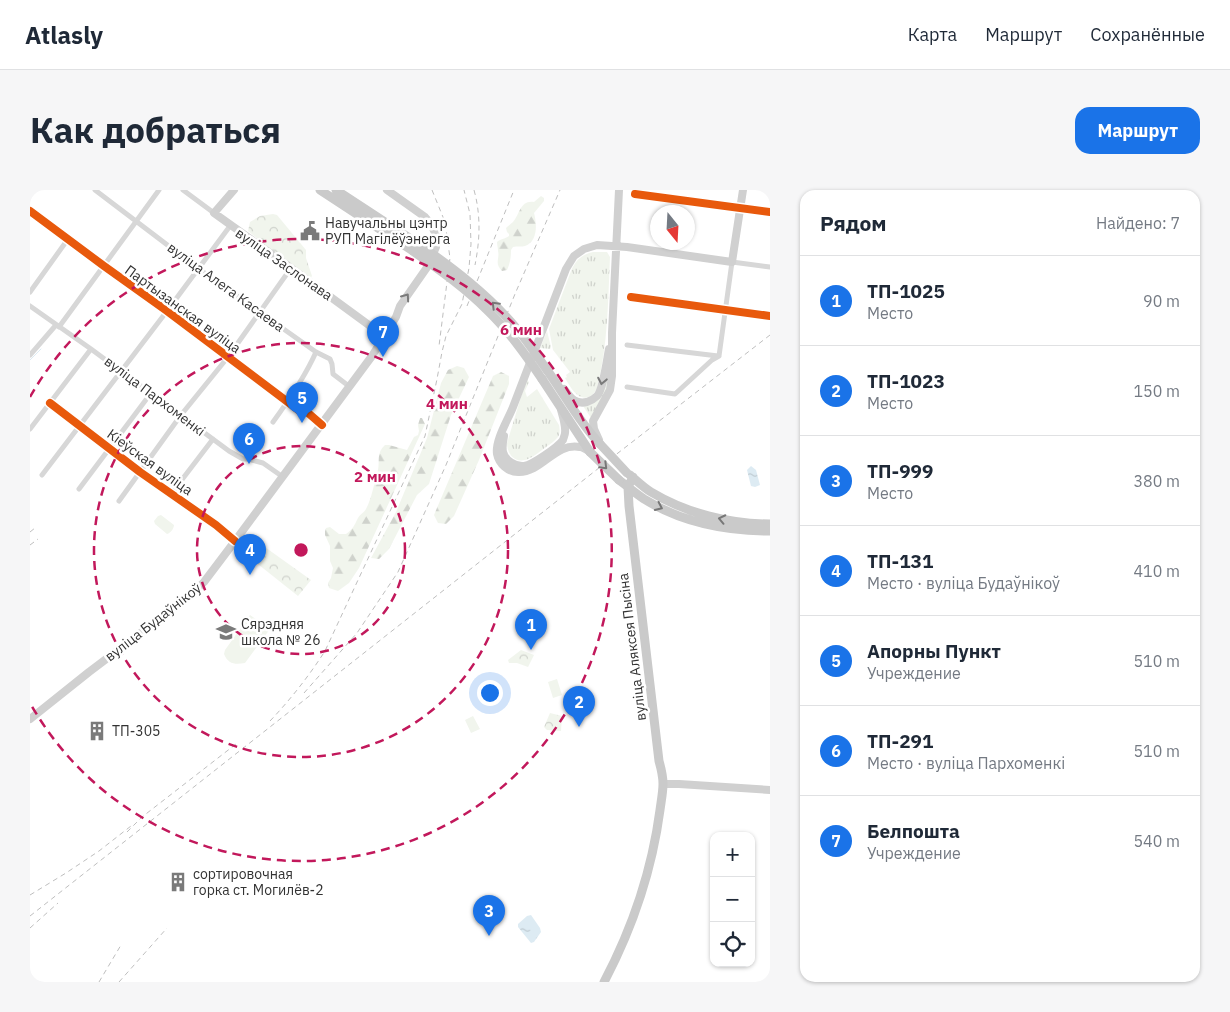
<!DOCTYPE html>
<html lang="ru">
<head>
<meta charset="utf-8">
<style>
	:root { --surface:#fff; --page:#f6f6f7; --text:#1f2937; --muted:#747a83; --line:#e0e1e3; --accent:#1a73e8 }
	body { margin:0; font-family:"IBM Plex Sans",sans-serif; background:var(--page); color:var(--text) }
	.controls { position:absolute; right:15px; bottom:15px; display:grid; overflow:hidden; border-radius:10px; box-shadow:0 1px 4px #0004 }
	.controls button { width:45px; height:45px; display:grid; place-items:center; padding:0; border:0; border-bottom:1px solid var(--line); background:var(--surface); color:var(--text); font:25px sans-serif }
	.compass { position:absolute; left:620px; top:15px; width:45px; height:45px; border-radius:50%; background:var(--surface); box-shadow:0 1px 4px #0004; rotate:162deg }
	.you { position:absolute; left:459px; top:502px; width:18px; height:18px; margin:-12px; border:4px solid #fff; border-radius:50%; background:#1a73e8; box-shadow:0 0 0 8px #1a73e833 }
	.badge { display:grid; place-items:center; width:32px; height:32px; border-radius:50%; background:var(--accent); color:#fff; font-size:16px; font-weight:700 }
	.pin { position:absolute; translate:-50% -41px; filter:drop-shadow(0 1px 2px #0008) }
	.pin::after { content:''; position:absolute; top:26px; width:18px; height:15px; background:inherit; clip-path:polygon(0 0,100% 0,50% 100%) }
	.list { margin:0; padding:0; list-style:none }
	h2 { display:flex; justify-content:space-between; align-items:center; height:65px; margin:0; padding:0 20px; font-size:21px }
	h2 small { font-size:16px; font-weight:400; color:var(--muted) }
	.list li { display:grid; grid-template-columns:32px 1fr auto; gap:15px; align-items:center; box-sizing:border-box; height:90px; padding:0 20px; border-top:1px solid var(--line) }
	.list b { display:block; font-size:19px; white-space:nowrap }
	.list p { margin:0; font-size:16px; white-space:nowrap; color:var(--muted) }
	.list em { font-size:16px; font-style:normal; color:var(--muted) }
	.icon { flex:none; width:28px; height:28px; fill:none; stroke:currentColor; stroke-width:2; stroke-linecap:round; stroke-linejoin:round }
	.map { position:relative; flex:none; width:740px; height:792px; overflow:hidden; border-radius:15px }
	header { display:flex; align-items:center; gap:30px; box-sizing:border-box; height:70px; padding:0 25px; background:var(--surface); border-bottom:1px solid var(--line) }
	header strong { font-size:24px }
	nav { display:flex; gap:28px; margin-inline-start:auto; font-size:18px }
	.intro { display:flex; align-items:center; justify-content:space-between; box-sizing:border-box; height:120px; padding:0 30px }
	h1 { margin:0; font-size:35px }
	.button { padding:12px 22px; border-radius:15px; background:var(--accent); color:#fff; font-size:18px; font-weight:700 }
	main { display:flex; gap:30px; padding:0 30px }
	aside { flex:1; background:var(--surface); border-radius:15px; box-shadow:0 1px 4px #0004 }
	.map>svg:first-child { display:block }
</style>
</head>
<body>
<header>
<strong>Atlasly</strong>
<nav><a>Карта</a><a>Маршрут</a><a>Сохранённые</a></nav>
</header>
<div class="intro"><h1>Как добраться</h1><a class="button">Маршрут</a></div>
<main>
<div class="map">
<svg width="740" height="792" viewBox="0 0 740 792">
	<defs>
		<pattern id="grass-tufts" width="24" height="20" patternUnits="userSpaceOnUse" patternTransform="scale(1.25)"><rect width="24" height="20" fill="#f1f5ed"/><path d="M3 7l-1-3M5 7V3M7 7l1-3M15 17l-1-3M17 17v-4M19 17l1-3" fill="none" stroke="#cfd2cc"/></pattern>
		<pattern id="forest-firs" width="22" height="20" patternUnits="userSpaceOnUse" patternTransform="scale(1.25)"><rect width="22" height="20" fill="#f1f5ed"/><path d="M5 1l3.5 6h-7zM16 11l3.5 6h-7z" fill="#cfd2cc"/></pattern>
		<pattern id="park-crowns" width="20" height="18" patternUnits="userSpaceOnUse" patternTransform="scale(1.25)"><rect width="20" height="18" fill="#f1f5ed"/><path d="M2 6a3 3 0 1 1 6 0M12 15a3 3 0 1 1 6 0" fill="none" stroke="#cfd2cc"/></pattern>
		<pattern id="water-ripples" width="26" height="14" patternUnits="userSpaceOnUse" patternTransform="scale(1.25)"><rect width="26" height="14" fill="#ddebf3"/><path d="M2 4q2-2 4 0t4 0M15 11q2-2 4 0t4 0" fill="none" stroke="#becad1"/></pattern>
	</defs>
	<rect width="100%" height="100%" fill="#fff"/>
	<path fill="url(#grass-tufts)" d="M563,62H577L580,67C578,111 578,156 567,198C565,202 563,205 559,207C547,211 540,196 535,188L537,187L536,185L540,182L523,160L519,139L541,81C546,70 551,65 563,62Z
		M517,141L521,157L520,159L510,158Z
		M579,168L580,185L577,200L561,228L553,216L565,212Z
		M497,190L499,192L495,201L497,207L507,199L529,235C530,240 530,243 528,247C525,251 520,254 516,257C510,261 505,266 498,269C486,274 477,265 477,253L490,210Z"/>
	<path fill="url(#forest-firs)" d="M511,6L514,8V11L504,23C507,34 508,51 495,56C492,57 487,56 483,57L481,60C481,68 480,73 477,80L472,81C464,73 470,69 468,61C468,58 467,55 467,52C470,49 475,49 479,46V44L477,42L476,38C478,36 481,34 483,32C490,24 490,10 504,12Z
		M427,176L434,178L439,187L421,225L399,294L387,305L359,359L349,369L341,368L366,322L397,248L411,193L418,180Z
		M471,182L479,186V194L449,270L424,326L416,334L408,333L404,325L463,186Z
		M390,228H392L395,234L329,378L319,393L308,401L299,398L298,393L301,388L303,378L300,371V356L295,345V341L296,338L300,337L309,344H316C323,339 324,336 328,328C330,324 334,323 336,319C342,308 344,293 348,280C350,271 346,263 355,255H359L377,260L384,247L388,245L389,241L388,235Z"/>
	<path fill="url(#park-crowns)" d="M243,24L247,25L276,60V68L282,86L279,90L218,41L220,32L230,26Z
		M221,347L281,390L268,406L210,360Z
		M491,460L504,465L498,477L487,473H479L478,470Z
		M520,523L532,526L531,541L517,540L514,537Z"/>
	<path fill="#f1f5ed" d="M131,325L144,335C144,338 141,343 137,344L125,334L124,331L128,326Z
		M220,425L240,439L215,473C205,475 198,474 194,464L195,460Z
		M527,489L532,505L523,508L518,492Z
		M443,526L450,539L441,543L435,530Z"/>
	<path fill="url(#water-ripples)" d="M721,276L726,280L730,295L725,297L721,296L717,280Z
		M501,725L510,738L511,742L504,752L501,753L488,737V734L497,726Z"/>
	<g fill="none" stroke-linecap="round" stroke-linejoin="round">
		<path stroke="#ddebf3" stroke-width="1" d="M0,170L11,159"/>
		<path stroke="#d7d7d7" stroke-width="5" d="M65,0L169,79L286,162L300,169L302,174L303,184L320,197
			M153,0L184,23
			M605,4L740,22
			M0,21L74,76L137,121L271,222H277L292,235
			M0,102L38,49
			M601,107L740,126
			M0,116L61,159L199,261L213,269H218L233,273L253,287
			M29,137L129,0
			M597,155L688,166
			M0,165L26,135
			M689,166L702,72L740,77
			M597,197L645,204L682,170L689,166
			M20,213L110,282L186,335L205,351
			M243,232C259,210 275,187 286,162
			M0,239L61,159
			M12,285L137,121L200,36
			M49,299L121,203
			M141,304L183,249
			M89,311L151,225L198,167L261,78"/>
		<path stroke="#d0d0d0" stroke-width="8" d="M204,0L184,23L261,78L347,141L353,149
			M534,199C540,207 545,215 557,212C560,211 565,208 567,206C573,200 577,169 579,159
			M474,246C473,251 472,257 473,262C475,270 485,277 494,276C502,275 528,257 533,250C533,249 535,245 535,243C536,236 533,227 531,220
			M569,250L564,239L563,231L580,200L582,186V143L589,0
			M560,262C557,260 553,257 550,257C525,252 512,283 488,282C478,282 469,274 467,264C465,250 478,230 483,217C501,171 518,125 536,79L544,66L554,59L567,55L597,57L702,72L713,0
			M0,529L59,482L161,405L174,392L205,351L342,166L366,127L370,116L398,76L406,57V45L401,34L395,27L357,0
			M633,594H649L740,600"/>
		<path stroke="#cacaca" stroke-width="9" d="M290,0L383,61
			M306,0L387,53
			M517,180C535,205 549,232 570,254
			M512,189L560,262
			M600,285C606,290 613,297 621,302C656,323 699,334 740,334
			M589,290C597,296 605,303 614,309C651,332 696,341 740,341
			M574,792C602,739 622,680 630,620C631,612 633,602 633,594C633,586 631,578 629,571L599,316L598,297L603,287"/>
		<path stroke="#bebebe" stroke-width="1" stroke-dasharray="5 4" stroke-linecap="butt" d="M402,0L415,32L420,68L409,156
			M444,0C451,25 450,50 445,75
			M437,116L484,0
			M0,342L5,338
			M0,355L8,349
			M274,503L327,443L368,382L416,275L485,104L530,0
			M240,531C260,510 279,486 295,461L395,246L407,189L412,162L416,146L432,114L439,78L441,54L440,24L434,0
			M97,642L112,627L206,554
			M0,705L36,683L69,661L101,636
			M0,726L579,270L740,145
			M0,738L28,713
			M69,792L91,755
			M89,792L137,738"/>
		<path stroke="#cacaca" stroke-width="9" d="M387,53C423,78 459,105 487,139C498,152 507,166 517,180
			M383,61C408,79 434,97 456,119C478,140 495,164 512,189
			M570,254L597,283
			M560,262L589,290"/>
		<defs>
			<path id="cycleway" d="M605,4L740,22
				M0,21L74,76L137,121L271,222H277L292,235
				M601,107L740,126
				M20,213L110,282L186,335L205,351"/>
		</defs>
		<use href="#cycleway" stroke="#fff" stroke-width="11"/>
		<use href="#cycleway" stroke="#e8590c" stroke-width="8"/>
	</g>
	<defs><path id="oneway-chevron" d="M-2-3.5L2.5 0L-2 3.5" fill="none" stroke-width="1.6" stroke-linecap="round" stroke-linejoin="round" transform="scale(1.25)"/></defs>
	<g stroke="#7a7a7a">
		<use href="#oneway-chevron" transform="translate(376 107) rotate(-55)"/>
		<use href="#oneway-chevron" transform="translate(572 191) rotate(101)"/>
	</g>
	<g stroke="#777">
		<use href="#oneway-chevron" transform="translate(465 115) rotate(-135)"/>
		<use href="#oneway-chevron" transform="translate(574 276) rotate(45)"/>
		<use href="#oneway-chevron" transform="translate(629 317) rotate(25)"/>
		<use href="#oneway-chevron" transform="translate(692 329) rotate(-168)"/>
	</g>
	<g fill="none" stroke="#c2185b" stroke-width="2.5" stroke-dasharray="9 6">
		<circle cx="271" cy="360" r="104"/>
		<circle cx="271" cy="360" r="207"/>
		<path d="M0 207A311 311 0 1 1 0 513"/>
	</g>
	<defs>
		<symbol id="civic-bare" viewBox="-9 -9 18 18"><path d="M-.6-6.5H3V-4.5H.6V-3L4-1V1h2V6H-6V1h2V-1L-.6-3ZM-1.2 2.5V6h2.4V2.5Z" fill="#7a7a7a" stroke="#fff" stroke-width="2.5" paint-order="stroke"/></symbol>
		<symbol id="school-bare" viewBox="-9 -9 18 18"><path d="M0-5L7-2L0 1L-7-2ZM-4 1L0 2.5L4 1V4Q0 6-4 4Z" fill="#7a7a7a" stroke="#fff" stroke-width="2.5" paint-order="stroke"/></symbol>
		<symbol id="building-bare" viewBox="-9 -9 18 18"><path d="M-4-6H4V6H1V3H-1V6H-4ZM-2.5-4.3h1.7v1.8h-1.7ZM.8-4.3h1.7v1.8H.8ZM-2.5-1h1.7V.8h-1.7ZM.8-1h1.7V.8H.8Z" fill="#7a7a7a" stroke="#fff" stroke-width="2.5" paint-order="stroke"/></symbol>
	</defs>
	<g fill-rule="evenodd">
		<use href="#civic-bare" x="266" y="27" width="28" height="28"/>
		<use href="#school-bare" x="182" y="428" width="28" height="28"/>
		<use href="#building-bare" x="53" y="527" width="28" height="28"/>
		<use href="#building-bare" x="134" y="678" width="28" height="28"/>
	</g>
	<g text-anchor="middle" stroke-width="5" stroke-linejoin="round" paint-order="stroke">
		<g font-size="14" fill="#333" stroke="#fff" text-anchor="start">
			<text x="295" y="38">Навучальны цэнтр<tspan x="295" dy="16">РУП Магілёўэнерга</tspan></text>
			<text x="211" y="439">Сярэдняя<tspan x="211" dy="16">школа № 26</tspan></text>
			<text x="82" y="546">ТП-305</text>
			<text x="163" y="689">сортировочная<tspan x="163" dy="16">горка ст. Могилёв-2</tspan></text>
		</g>
		<g font-size="14" fill="#333" stroke="#fff">
			<text transform="translate(254 74) rotate(35)" y="5">вуліца Заслонава</text>
			<text transform="translate(196 97) rotate(36)" y="5">вуліца Алега Касаева</text>
			<text transform="translate(153 119) rotate(36)" y="5">Партызанская вуліца</text>
			<text transform="translate(125 206) rotate(37)" y="5">вуліца Пархоменкі</text>
			<text transform="translate(120 272) rotate(36)" y="5">Кіеўская вуліца</text>
			<text transform="translate(123 432) rotate(-38)" y="5">вуліца Будаўнікоў</text>
			<text transform="translate(602 457) rotate(-97)" y="5">вуліца Аляксея Пысіна</text>
		</g>
	</g>
	<circle cx="271" cy="360" r="8" fill="#c2185b" stroke="#fff" stroke-width="2.5"/>
	<g font-size="15" text-anchor="middle" font-weight="bold" fill="#c2185b" stroke="#fff" stroke-width="5" stroke-linejoin="round" paint-order="stroke">
		<text x="491" y="145">6 мин</text>
		<text x="417" y="219">4 мин</text>
		<text x="345" y="292">2 мин</text>
	</g>
</svg>
<div class="controls">
<button>+</button>
<button>−</button>
<button><svg class="icon" aria-label="locate" viewBox="0 0 24 24"><circle cx="12" cy="12" r="6"/><path d="M12 2v4M12 18v4M2 12h4M18 12h4"/></svg></button>
</div>
<svg class="compass" viewBox="-18 -18 36 36"><path d="M0-13l5 13h-10z" fill="#e53935"/><path d="M0 13l5-13h-10z" fill="#747a83"/></svg>
<div class="you"></div>
<div class="pin badge" style="left:501px;top:460px">1</div>
<div class="pin badge" style="left:549px;top:537px">2</div>
<div class="pin badge" style="left:459px;top:746px">3</div>
<div class="pin badge" style="left:220px;top:385px">4</div>
<div class="pin badge" style="left:272px;top:233px">5</div>
<div class="pin badge" style="left:219px;top:274px">6</div>
<div class="pin badge" style="left:353px;top:167px">7</div>
</div>
<aside>
<h2>Рядом<small>Найдено: 7</small></h2>
<ul class="list">
<li><span class="badge">1</span><div><b>ТП-1025</b><p>Место</p></div><em>90 m</em></li>
<li><span class="badge">2</span><div><b>ТП-1023</b><p>Место</p></div><em>150 m</em></li>
<li><span class="badge">3</span><div><b>ТП-999</b><p>Место</p></div><em>380 m</em></li>
<li><span class="badge">4</span><div><b>ТП-131</b><p>Место · вуліца Будаўнікоў</p></div><em>410 m</em></li>
<li><span class="badge">5</span><div><b>Апорны Пункт</b><p>Учреждение</p></div><em>510 m</em></li>
<li><span class="badge">6</span><div><b>ТП-291</b><p>Место · вуліца Пархоменкі</p></div><em>510 m</em></li>
<li><span class="badge">7</span><div><b>Белпошта</b><p>Учреждение</p></div><em>540 m</em></li>
</ul>
</aside>
</main>
</body>
</html>
